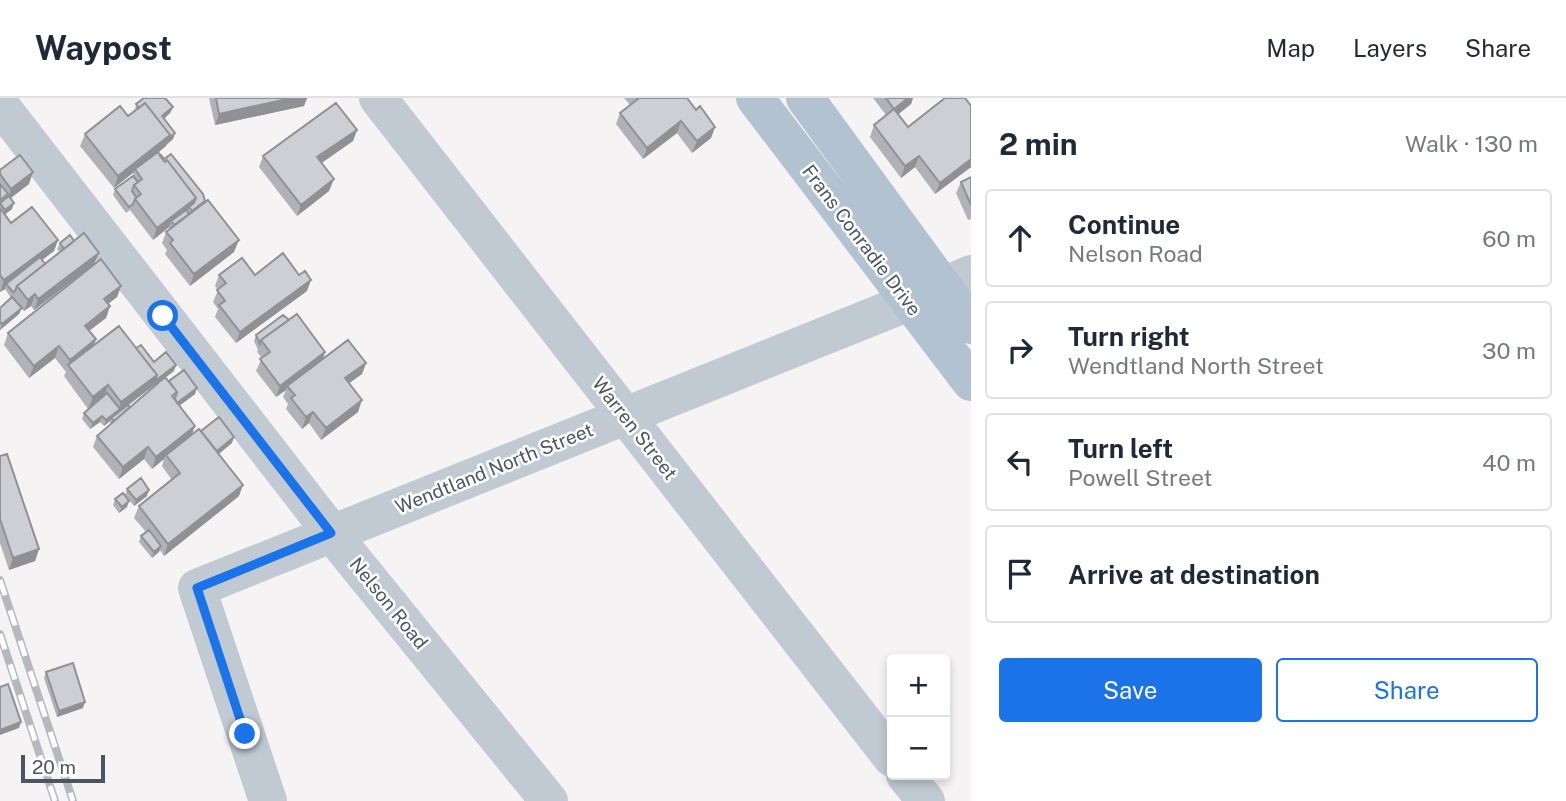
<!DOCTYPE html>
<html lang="en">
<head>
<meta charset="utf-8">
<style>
	:root { --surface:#fff; --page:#f6f6f7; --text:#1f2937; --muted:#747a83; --line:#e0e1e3; --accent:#1a73e8 }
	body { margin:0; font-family:"Public Sans",sans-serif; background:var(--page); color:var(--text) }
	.controls { position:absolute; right:21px; bottom:21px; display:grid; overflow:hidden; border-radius:7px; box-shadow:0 4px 10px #0003 }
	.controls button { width:63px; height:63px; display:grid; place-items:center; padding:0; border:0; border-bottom:2px solid var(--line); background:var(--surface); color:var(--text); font:35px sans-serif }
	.scale { position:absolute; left:21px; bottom:18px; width:84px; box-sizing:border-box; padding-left:7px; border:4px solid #4a5661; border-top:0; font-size:19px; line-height:24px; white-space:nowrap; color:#4a5661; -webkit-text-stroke:5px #fff; paint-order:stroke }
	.stop { position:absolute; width:21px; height:21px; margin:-16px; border:5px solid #1a73e8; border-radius:50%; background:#fff }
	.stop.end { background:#1a73e8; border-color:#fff; box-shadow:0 2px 7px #0008 }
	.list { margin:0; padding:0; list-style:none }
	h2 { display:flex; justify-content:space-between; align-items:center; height:91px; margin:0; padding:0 28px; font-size:30px }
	h2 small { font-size:23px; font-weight:400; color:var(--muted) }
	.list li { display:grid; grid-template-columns:46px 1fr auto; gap:21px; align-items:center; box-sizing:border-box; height:98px; margin:0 14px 14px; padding:0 14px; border:2px solid var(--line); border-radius:7px }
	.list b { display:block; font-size:26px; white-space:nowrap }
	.list p { margin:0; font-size:23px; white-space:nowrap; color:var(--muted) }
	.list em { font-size:23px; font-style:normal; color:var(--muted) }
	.actions { display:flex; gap:14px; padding:21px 28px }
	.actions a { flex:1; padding:16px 0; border:2px solid var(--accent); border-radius:7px; text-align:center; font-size:24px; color:var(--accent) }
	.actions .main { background:var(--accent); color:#fff }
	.icon { flex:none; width:38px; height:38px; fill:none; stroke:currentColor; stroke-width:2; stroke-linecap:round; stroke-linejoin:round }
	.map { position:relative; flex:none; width:971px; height:703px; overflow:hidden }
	header { display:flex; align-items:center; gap:42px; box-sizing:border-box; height:98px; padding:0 35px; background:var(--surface); border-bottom:2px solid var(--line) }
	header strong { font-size:33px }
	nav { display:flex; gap:38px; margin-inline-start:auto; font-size:24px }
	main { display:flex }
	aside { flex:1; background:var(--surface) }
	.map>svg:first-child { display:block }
</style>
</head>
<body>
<header>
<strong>Waypost</strong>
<nav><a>Map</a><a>Layers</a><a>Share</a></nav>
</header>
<main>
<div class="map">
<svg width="971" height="703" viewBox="0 0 971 703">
	<rect width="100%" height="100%" fill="#f5f3f3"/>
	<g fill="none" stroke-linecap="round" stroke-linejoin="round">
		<path stroke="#c1cad2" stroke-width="38" d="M378,0L892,660
			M0,7L345,452L549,703
			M941,189L971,176
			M905,677L926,703
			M268,703L197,490L909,204"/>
		<path stroke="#b3c2d1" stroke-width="38" d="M755,0L971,284
			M805,0L971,227"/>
		<defs>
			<path id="rail" d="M0,482L73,703
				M0,536L55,703"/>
		</defs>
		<use href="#rail" stroke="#b5b8bd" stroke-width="8"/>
		<use href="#rail" stroke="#fff" stroke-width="5" stroke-dasharray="16" stroke-linecap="butt"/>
	</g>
	<path fill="#b0b2b7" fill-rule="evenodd" d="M209,0H307L304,8L215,27Z
		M624,0H687L696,12L715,29L711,40L692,55L677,35L643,61L616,26L620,15L630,7Z
		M873,0H913L911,6L898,16L908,29L971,8V69L935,96L915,69L901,80L870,39L874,27L886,17Z
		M136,6L173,9L170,15L164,21L175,35L173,41L158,55L205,103L234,154L190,188L165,156L167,152L162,145L166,134L170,131L169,129L153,142L130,112L126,115L113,97L115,91L132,78L134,74L114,90L80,48L85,36L128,18L135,13Z
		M357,32L353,43L321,65L329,93L297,118L259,69L263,58Z
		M0,72L29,86L10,100L12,111L5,116L11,125L58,142L54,153L42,162L45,166L60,154L57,151L60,145L74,143L99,155L94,166L34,212L31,208L24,213L21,210L19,216L0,232V210L11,200L5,191L0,194Z
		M971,79V121L968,122L956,95L961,84Z
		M219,177H255L307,193L236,245L215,219L218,211L213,204L218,192L215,188Z
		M121,188L117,199L108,206L110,208L106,220L89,233L96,241L94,247L136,250L154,264L174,273L165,280L169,283L195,296L179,308L192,336L201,333L232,345L219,356L239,398L164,458L160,452L152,460L139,444L141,438L146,434L134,420L139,408L172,382L162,368L164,361L152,371L144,361L119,381L93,349L97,338L110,327V323L104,328L100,324L90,331L82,321L84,315L88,311L64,278L66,274L55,260L29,280L4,247L8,235ZM153,288V289L130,309L129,307Z
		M289,222L325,254L323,261L366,265L362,276L349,285L358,314L321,342L309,325L302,331L286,311L288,306L283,299L286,292L276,299L256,273L262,260L257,254L258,252L254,243L256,237Z
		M0,358L39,451L35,463L9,472L0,445Z
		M127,391L147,398L134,408L125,397Z
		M115,401L127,409L119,415L113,407Z
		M46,574L83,610L57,619L44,580Z"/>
	<path fill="#909195" d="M292,0H307L304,8L215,27L219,16Z
		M908,0H913L911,6L890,23L894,11Z
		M173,9L170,15L160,24L162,18Z
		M681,23L677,35L643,61L647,50Z
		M715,29L711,40L692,55L697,43Z
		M357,32L353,43L313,71L317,59Z
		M175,35L173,41L167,46L166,48L136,72L135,71L134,74L114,90L118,78L170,37Z
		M919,58L915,69L901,80L905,68Z
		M971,61V69L935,96L940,85Z
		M33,74L29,86L7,103L11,91Z
		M334,81L329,93L297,118L301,107Z
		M196,100L192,111L189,109L187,114L171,123L169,129L153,142L157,130Z
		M14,105L12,111L3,118L5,112Z
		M58,142L54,153L8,188L6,186L5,191L0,194L4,182Z
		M239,142L234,154L190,188L194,176Z
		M99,155L94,166L34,212L38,201Z
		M311,182L307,193L236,245L240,234Z
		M121,188L117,199L100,212L104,201Z
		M35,196L31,208L24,213L28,202Z
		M110,208L106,220L81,239L85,228Z
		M22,210L19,216L0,232L2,226Z
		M96,241L92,253L68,267L70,262Z
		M59,248L55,260L29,280L34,268Z
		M325,254L321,266L287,288L286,292L276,299L280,288Z
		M366,265L362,276L341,291L345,280Z
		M176,267L174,273L153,289L155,283Z
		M157,277L153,288L111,320L110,323L104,328L106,322L118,312L121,304Z
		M108,287L104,299L88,311L93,299Z
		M197,290L195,296L175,311L177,305Z
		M362,302L358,314L321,342L326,330Z
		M313,314L309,325L302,331L306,319Z
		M102,318L100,324L90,331L93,325Z
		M195,328L191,339L166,357L164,361L152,371L156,359Z
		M234,339L232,345L212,361L214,355Z
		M148,349L144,361L119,381L123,369Z
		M243,387L239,398L164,458L168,446Z
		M149,392L147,398L134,408L136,402Z
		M129,403L127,409L119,415L122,409Z
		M161,448L159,454L152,460L154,454Z
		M39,451L35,463L9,472L13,460Z
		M85,604L83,610L57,619L59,613Z
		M21,624L19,630L0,637V632Z"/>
	<path fill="#cdcfd5" stroke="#909195" stroke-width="2" d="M144,0H165L173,9L162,18L175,35L169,40L170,37L145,5L139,10L136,6Z
		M216,0H292L219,16Z
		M637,0H687L696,12L700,8L715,29L697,43L681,23L647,50L620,15L638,1Z
		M886,0H908L894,11Z
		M945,0H965L971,8V61L940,85L919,58L905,68L874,27L894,11L908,29Z
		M145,5L170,37L118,78L85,36L120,8L128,18Z
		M336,5L357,32L317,59L334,81L301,107L263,58Z
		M158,54L165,64L167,62L196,100L157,130L135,101L141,96L134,87L142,81L135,71Z
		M171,56L203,96L205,103L192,113L189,109L194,105L196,100L167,62L165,64L160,58L161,57L164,61Z
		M20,57L33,74L11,91L0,76V72Z
		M133,78L138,84L134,87L132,93L136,99L135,101L133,106L129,109L115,91Z
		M971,79V107L961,84Z
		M0,86L8,96L0,102Z
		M9,98L14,105L5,112L0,105Z
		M208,102L239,142L194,176L170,145L173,142L166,134Z
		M32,109L58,142L4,182L0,177V110L11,125Z
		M186,112L189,116L174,127L171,123Z
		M84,135L99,155L38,201L35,196L28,202L17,188Z
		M70,137L74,143L64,151L60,145Z
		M283,155L299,177L305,173L311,182L240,234L219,207L225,203L217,192L226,185L219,177L242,160L255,177Z
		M40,159L45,166L17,188L15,193L13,194L6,186Z
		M101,161L121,188L104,201L110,208L85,228L96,241L70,262L59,248L34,268L8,235Z
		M12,199L22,210L2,226L0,224V210Z
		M297,216L325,254L280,288L260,261L270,254L261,242Z
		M283,217L289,222L261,242L260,246L256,237Z
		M119,228L157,277L121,304L108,287L93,299L68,267Z
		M348,242L366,265L345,280L362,302L326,330L313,314L306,319L291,300L295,297L287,288Z
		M141,247L154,264L166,254L176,267L155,283L157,277L136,250Z
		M184,272L197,290L177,305L175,301L177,294L169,283Z
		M165,279L177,294L172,298L195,328L156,359L148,349L123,369L97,338Z
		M107,295L120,311L106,322L102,318L93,325L84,315Z
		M128,307L130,309L114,323L111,320Z
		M219,319L234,339L217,353L201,333Z
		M199,331L243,387L168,446L139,408L180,375L166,357Z
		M7,356L39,451L13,460L0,421V358Z
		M141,380L149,392L136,402L127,391Z
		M123,395L129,403L122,409L115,401Z
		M149,432L161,448L154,454L141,438Z
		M73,565L85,604L59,613L46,574Z
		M8,586L21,624L0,632V589Z"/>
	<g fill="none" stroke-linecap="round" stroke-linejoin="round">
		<path stroke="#1a73e8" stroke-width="9" d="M163,218L331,435L197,490L245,636"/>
	</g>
	<g text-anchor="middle" stroke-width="5" stroke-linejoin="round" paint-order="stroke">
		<g font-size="19" fill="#4a5661" stroke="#fff">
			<text transform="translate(862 142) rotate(53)" y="7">Frans Conradie Drive</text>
			<text transform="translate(635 330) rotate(52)" y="7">Warren Street</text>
			<text transform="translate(494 370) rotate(-22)" y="7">Wendtland North Street</text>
			<text transform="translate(389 505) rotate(51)" y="7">Nelson Road</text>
		</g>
	</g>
</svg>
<div class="controls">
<button>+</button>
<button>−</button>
</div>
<div class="scale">20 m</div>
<div class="stop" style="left:163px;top:218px"></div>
<div class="stop end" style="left:245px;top:636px"></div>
</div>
<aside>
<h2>2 min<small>Walk · 130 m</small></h2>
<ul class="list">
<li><svg class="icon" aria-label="ahead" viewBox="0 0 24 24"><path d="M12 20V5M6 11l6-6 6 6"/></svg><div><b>Continue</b><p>Nelson Road</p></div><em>60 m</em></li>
<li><svg class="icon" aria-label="right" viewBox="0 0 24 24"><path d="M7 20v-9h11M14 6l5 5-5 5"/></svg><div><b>Turn right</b><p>Wendtland North Street</p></div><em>30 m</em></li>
<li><svg class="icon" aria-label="left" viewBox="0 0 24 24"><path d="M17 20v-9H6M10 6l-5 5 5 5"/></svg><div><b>Turn left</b><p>Powell Street</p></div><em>40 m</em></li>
<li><svg class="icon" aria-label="arrive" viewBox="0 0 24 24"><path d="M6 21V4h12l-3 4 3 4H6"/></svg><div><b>Arrive at destination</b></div></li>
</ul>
<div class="actions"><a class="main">Save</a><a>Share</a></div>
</aside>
</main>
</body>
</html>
